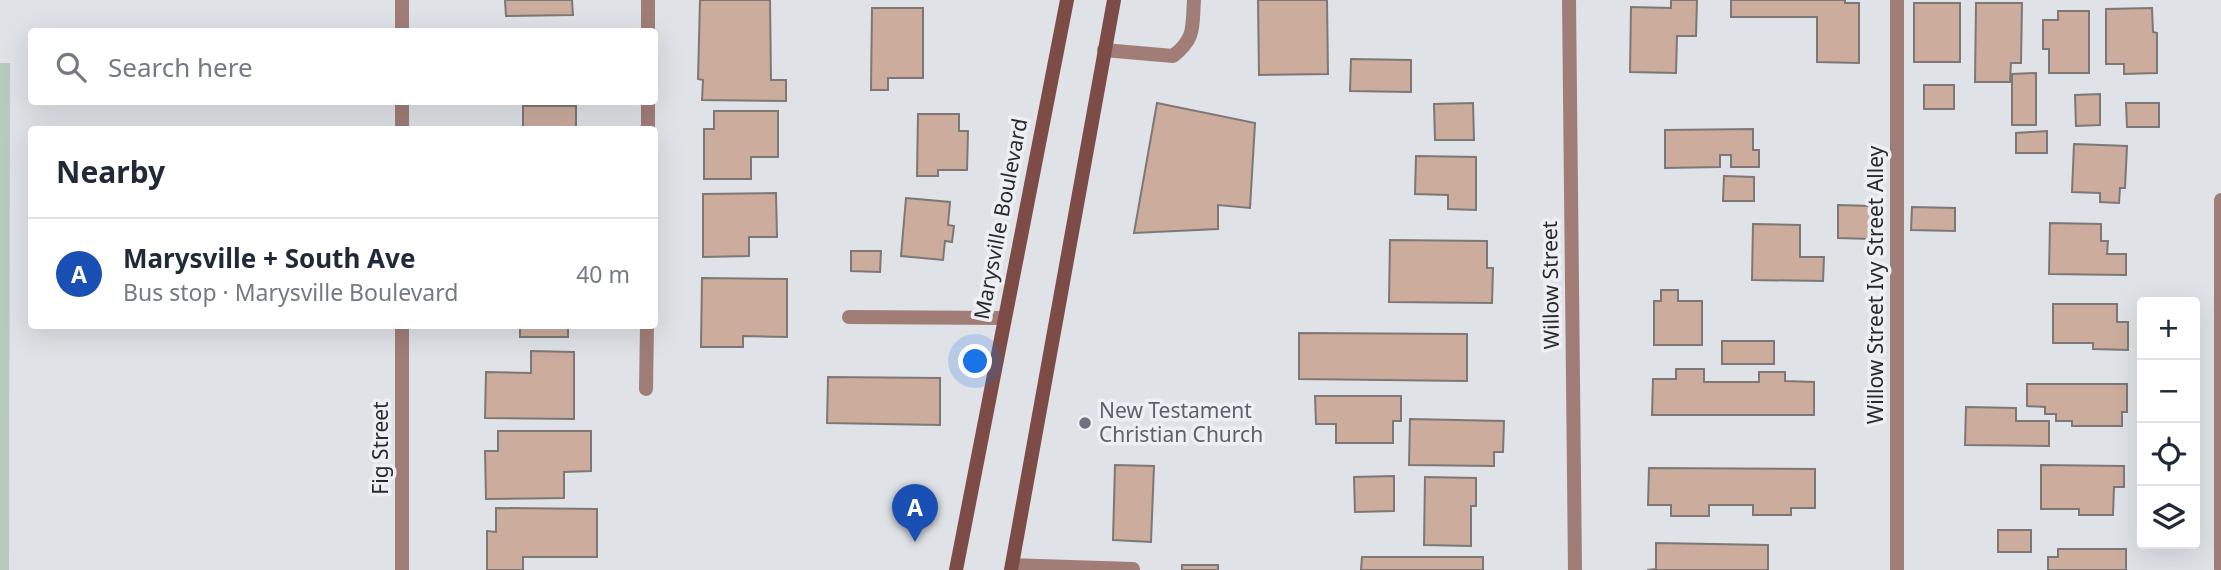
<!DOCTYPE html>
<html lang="en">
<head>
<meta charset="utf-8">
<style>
	:root { --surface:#fff; --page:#f2f2f3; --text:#1f2937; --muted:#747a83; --line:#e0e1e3; --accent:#2d6e5d }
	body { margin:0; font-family:"Noto Sans",sans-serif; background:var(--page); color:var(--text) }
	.controls { position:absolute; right:21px; bottom:21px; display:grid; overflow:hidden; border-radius:7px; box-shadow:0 7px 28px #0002 }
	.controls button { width:63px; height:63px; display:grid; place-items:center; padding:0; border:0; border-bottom:2px solid var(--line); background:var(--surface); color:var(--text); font:35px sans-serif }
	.you { position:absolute; left:976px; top:362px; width:24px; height:24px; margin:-18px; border:5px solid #fff; border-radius:50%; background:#1a73e8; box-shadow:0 0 0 10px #1a73e833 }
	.badge { display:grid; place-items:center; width:46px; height:46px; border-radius:50%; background:var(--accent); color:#fff; font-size:23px; font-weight:700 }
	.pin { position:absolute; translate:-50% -58px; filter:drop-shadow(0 2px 4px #0008) }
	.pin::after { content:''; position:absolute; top:37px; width:24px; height:21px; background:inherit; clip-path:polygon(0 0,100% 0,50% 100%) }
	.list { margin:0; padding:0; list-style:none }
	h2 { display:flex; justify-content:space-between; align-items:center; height:91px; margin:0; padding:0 28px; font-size:30px }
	h2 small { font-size:23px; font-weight:400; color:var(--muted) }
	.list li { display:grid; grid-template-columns:46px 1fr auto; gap:21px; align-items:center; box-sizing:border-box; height:112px; padding:0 28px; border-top:2px solid var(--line) }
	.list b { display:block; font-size:26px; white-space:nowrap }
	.list p { margin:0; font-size:23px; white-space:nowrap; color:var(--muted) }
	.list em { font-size:23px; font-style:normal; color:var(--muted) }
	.icon { flex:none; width:38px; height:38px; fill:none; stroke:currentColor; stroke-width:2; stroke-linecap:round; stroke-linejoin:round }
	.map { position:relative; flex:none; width:2221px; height:570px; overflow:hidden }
	.search { position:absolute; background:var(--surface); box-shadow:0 7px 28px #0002; left:28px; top:28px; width:630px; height:77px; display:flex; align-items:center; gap:18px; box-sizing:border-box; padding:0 24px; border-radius:7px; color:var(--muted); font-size:26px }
	.panel { position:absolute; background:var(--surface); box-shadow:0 7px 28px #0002; left:28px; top:126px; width:630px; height:203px; border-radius:7px }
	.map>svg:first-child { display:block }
</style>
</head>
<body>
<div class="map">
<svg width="2221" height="570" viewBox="0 0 2221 570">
	<rect width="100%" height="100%" fill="#dfe2e6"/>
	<path fill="#b6cbbb" d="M0,63H10L9,570H0Z"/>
	<path fill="#cbac9d" stroke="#7d7876" stroke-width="2" d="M505,0H572L573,15L506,16Z
		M700,0H770L771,80H786V101L702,100L703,80L698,79Z
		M1258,0H1327L1328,74L1259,75Z
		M1671,0H1697L1696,36H1677L1676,73L1630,72L1631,7L1671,8Z
		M1731,0H1845V3H1859V63L1817,62V17H1731Z
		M1914,3H1960V62H1914Z
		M1976,3H2022L2021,63H2011L2010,82H1975Z
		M872,8H923V78H888V90H871Z
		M2152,8L2153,32L2157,33V73L2124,74V64H2106V9Z
		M2058,11H2089V73H2049V49H2043V20H2058Z
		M1351,59L1411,60V92L1350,91Z
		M2036,73V125H2012V74Z
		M1924,85H1954V109H1924Z
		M2100,94V125L2076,126L2075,95Z
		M1157,103L1255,123L1250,208L1218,205V229L1134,233Z
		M1473,103L1474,140H1435L1434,104Z
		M2126,103H2159V127H2127Z
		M523,106H576V130H523Z
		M714,111H778V157H751V179H704V129H714Z
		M918,114H959V131H968L967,170H938V176H917Z
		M1753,129V150H1759V167H1731V155H1720V167L1665,168V130Z
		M2047,131V153H2016V133Z
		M2074,144L2127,146L2125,188H2120L2119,203L2100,202V193L2072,192Z
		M1416,156L1476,157V210L1448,209V195L1415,194Z
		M1724,176L1754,177V201H1723Z
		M776,193L777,237H749V256L703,257V194Z
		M906,198L950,202L948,225L954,226L952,242L945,241L943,260L901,256Z
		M1838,205L1871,206V239L1838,238Z
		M1912,207L1955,208V231L1911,230Z
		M2050,223L2101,224V241H2108L2107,254H2126V275L2049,274Z
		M1753,224L1800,225V257H1824L1823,281L1752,280Z
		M1390,240L1487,241V268H1493L1492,303L1389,302Z
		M851,251H881L880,272L851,271Z
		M702,278L787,279V337L743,336V347H701Z
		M1661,290H1678V301H1702V345H1654V301H1661Z
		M2053,304H2117V322H2128V350L2093,349V343H2053Z
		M520,326H568V337H520Z
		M1299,333L1467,334V381L1299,379Z
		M1722,341H1774V364H1722Z
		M531,351L574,352V419L485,418L486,372L531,373Z
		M1676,369H1704V382H1759V372H1785V381L1814,382V415H1652L1653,379H1676Z
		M828,377L940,378V425L827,423Z
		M2027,384H2127V412H2122V426H2072V421H2056V414H2045V407L2027,406Z
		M1315,396H1401V421H1393V443H1336V424H1316Z
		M1966,407L2016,408V421H2049V446L1965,445Z
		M1410,419L1504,421L1503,452H1494V466L1409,465Z
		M498,431H591V471L564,472V498L486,499L485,451H498Z
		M1115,465L1154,466L1151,542L1113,540Z
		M2041,465L2124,466V487H2114L2113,515H2079V509H2041Z
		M1649,468L1815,469V508H1791V515H1753V505H1709V516H1671V505H1648Z
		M1394,476V511L1355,512L1354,477Z
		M1425,477L1476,478V506H1471V546L1424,545Z
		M496,508L597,509V557H523V570H487V531L496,532Z
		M1998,530H2031V552H1998Z
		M1656,543L1768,545V570H1647L1656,569Z
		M2058,549H2126V570H2048V557H2058Z
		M1362,557H1483V570H1361Z
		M1182,565H1218V570H1182Z"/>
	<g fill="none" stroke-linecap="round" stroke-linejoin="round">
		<path stroke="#a17d78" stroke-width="14" d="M1897,0V570
			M1104,50L1173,56C1196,38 1192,27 1194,0
			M849,317L1003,318
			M1012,565L1133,569"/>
		<path stroke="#a17d78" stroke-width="14" d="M402,0V32
			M1569,0L1575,570
			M648,32V0
			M402,102V130
			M648,130V102
			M402,326V570
			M646,389L647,326
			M2221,570V200"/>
		<path stroke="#7e4c47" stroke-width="14" d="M956,570L1067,0
			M1011,570L1114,0"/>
	</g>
	<circle fill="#6b7280" stroke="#edeff4" stroke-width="2.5" cx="1085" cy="423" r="7"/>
	<g text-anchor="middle" stroke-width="7" stroke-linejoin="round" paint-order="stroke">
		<g font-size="21" fill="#292a2c" stroke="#edeff4">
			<text transform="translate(1001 219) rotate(-79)" y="7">Marysville Boulevard</text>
			<text transform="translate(1551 285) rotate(-91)" y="7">Willow Street</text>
			<text transform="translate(1876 285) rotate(-90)" y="7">Willow Street Ivy Street Alley</text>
			<text transform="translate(381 448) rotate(-90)" y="7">Fig Street</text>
		</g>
		<g font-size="21" fill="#5b616d" stroke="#edeff4" text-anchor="start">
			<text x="1099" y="418">New Testament<tspan x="1099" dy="24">Christian Church</tspan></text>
		</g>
	</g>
</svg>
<div class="controls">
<button>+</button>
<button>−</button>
<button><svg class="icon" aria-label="locate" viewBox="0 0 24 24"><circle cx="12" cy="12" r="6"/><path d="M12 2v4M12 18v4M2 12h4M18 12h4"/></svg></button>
<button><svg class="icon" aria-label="layers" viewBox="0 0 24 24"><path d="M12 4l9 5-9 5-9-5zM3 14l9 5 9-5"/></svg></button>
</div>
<div class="you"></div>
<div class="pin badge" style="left:915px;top:542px;background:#1a4fb4">A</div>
<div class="search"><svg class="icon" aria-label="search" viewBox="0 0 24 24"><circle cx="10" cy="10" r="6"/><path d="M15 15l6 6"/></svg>Search here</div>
<section class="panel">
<h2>Nearby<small></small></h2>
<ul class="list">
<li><span class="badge" style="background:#1a4fb4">A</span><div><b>Marysville + South Ave</b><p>Bus stop · Marysville Boulevard</p></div><em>40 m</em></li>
</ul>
</section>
</div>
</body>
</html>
